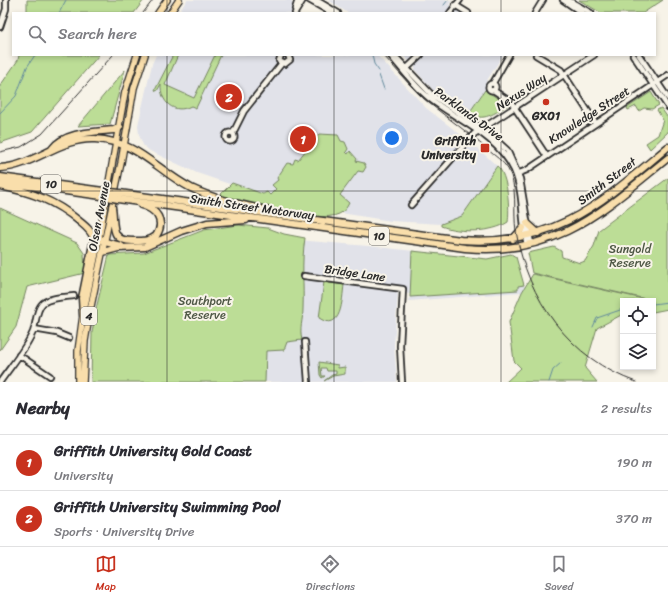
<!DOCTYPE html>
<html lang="en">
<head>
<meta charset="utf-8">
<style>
	:root { --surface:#fff; --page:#f7f7f7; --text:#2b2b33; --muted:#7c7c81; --line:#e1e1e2; --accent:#c8321e }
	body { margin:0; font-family:Sriracha,sans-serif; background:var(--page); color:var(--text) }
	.controls { position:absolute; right:12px; bottom:12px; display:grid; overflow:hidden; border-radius:0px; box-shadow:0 2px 6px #0003 }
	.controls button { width:36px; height:36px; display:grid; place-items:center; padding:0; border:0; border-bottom:1px solid var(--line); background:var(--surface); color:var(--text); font:20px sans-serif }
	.you { position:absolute; left:392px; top:138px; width:14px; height:14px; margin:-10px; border:3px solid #fff; border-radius:50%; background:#1a73e8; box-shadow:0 0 0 6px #1a73e833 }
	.badge { display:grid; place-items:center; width:26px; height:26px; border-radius:50%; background:var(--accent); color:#fff; font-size:13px; font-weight:700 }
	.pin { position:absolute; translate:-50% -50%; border:2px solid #fff; box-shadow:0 1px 4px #0006 }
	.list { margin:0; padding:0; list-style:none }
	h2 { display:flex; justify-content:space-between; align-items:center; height:52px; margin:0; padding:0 16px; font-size:17px }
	h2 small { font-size:13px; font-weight:400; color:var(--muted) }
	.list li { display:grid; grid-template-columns:26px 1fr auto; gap:12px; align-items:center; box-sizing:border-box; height:56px; padding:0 16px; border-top:1px solid var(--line) }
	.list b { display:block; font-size:15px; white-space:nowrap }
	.list p { margin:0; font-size:13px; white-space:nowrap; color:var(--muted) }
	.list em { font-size:13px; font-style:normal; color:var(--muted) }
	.icon { flex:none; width:22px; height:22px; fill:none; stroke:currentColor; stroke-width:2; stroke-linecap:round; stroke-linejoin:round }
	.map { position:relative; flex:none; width:668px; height:382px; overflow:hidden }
	.search { position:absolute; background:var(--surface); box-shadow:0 2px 6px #0003; left:12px; right:12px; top:12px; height:44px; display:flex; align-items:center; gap:10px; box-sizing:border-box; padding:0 14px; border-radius:0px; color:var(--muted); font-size:15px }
	.sheet { height:164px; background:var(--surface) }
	nav { display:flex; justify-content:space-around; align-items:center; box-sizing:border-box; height:56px; border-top:1px solid var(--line); background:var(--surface); font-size:11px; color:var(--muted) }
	nav a { display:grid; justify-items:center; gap:2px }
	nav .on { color:var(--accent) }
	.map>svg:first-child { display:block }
</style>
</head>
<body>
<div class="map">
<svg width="668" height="382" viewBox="0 0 668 382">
	<rect width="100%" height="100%" fill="#f7f3e8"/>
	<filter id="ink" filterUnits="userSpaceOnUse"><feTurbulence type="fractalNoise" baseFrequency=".025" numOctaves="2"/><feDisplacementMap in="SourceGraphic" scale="8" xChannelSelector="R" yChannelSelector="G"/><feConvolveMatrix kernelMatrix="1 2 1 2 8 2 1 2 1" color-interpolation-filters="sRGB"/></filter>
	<g filter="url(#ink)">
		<path fill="#e1e2e9" d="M187,0H291L293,3L291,13H178Z
			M328,0H452L449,5L462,13H348Z
			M156,55H377L426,108L465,138L464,142L469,146L474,145L497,166L462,216L441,224L391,221L322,210L262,195L197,173L150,151L143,145L139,135L138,125L152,64Z
			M402,55H503L486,82L485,90L469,113L434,91L415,70V66Z
			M262,237L368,246L487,259L518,269L525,287L522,292L409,301L410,294L398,292L394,345L397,382H97Z"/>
		<path fill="#bcdd96" stroke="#748460" d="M27,0H144L134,13H27Z
			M579,0H663L643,13H601Z
			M19,55H99L32,132L0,143V86L18,60Z
			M173,55H178L165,85L194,98L215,55H221L196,108L191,106C174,115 160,102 161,84L157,91L155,90Z
			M125,70L110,124L78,126Z
			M485,90L508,105C495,113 483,123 469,113Z
			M651,92L659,105L652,109L644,108L639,111L636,106L628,110L627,108Z
			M661,108L668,118V132L650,149L646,143L658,135L663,120L657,110Z
			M319,134L338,135L341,141L345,142L348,149L346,152L348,154L350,151L357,159L356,161L364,163L366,167L363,172L358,171L340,195L349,203C347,207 344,212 339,214C318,224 243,203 219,196L232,183L263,194L267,192L270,195L276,189L272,185L278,180L277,178L287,163L293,164L295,159L298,160Z
			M497,166C508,174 510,210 508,222C492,233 459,233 441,226V224L462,216Z
			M668,178V309L653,312V301H649L650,300L532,273L528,253L554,247L561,251L562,257L580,263L585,261L594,246L599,230Z
			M0,208L77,243L84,253L85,273L27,287L16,327L0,350Z
			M238,225L268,228L284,234L305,238C301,263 304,285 303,309C303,320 299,329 302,340L287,342L284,350L266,351L265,382H91L92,333L96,309L109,255L144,253L204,230Z
			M412,251L487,259L511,254L516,257L524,285L518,286V290L410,297Z
			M533,274L648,300L623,301V314L597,328L585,368L597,382H506L521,368L514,361L509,322L522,292Z
			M324,282L344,285C342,299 342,333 319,318Z
			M319,362L338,365V368L345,367V374L333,376L324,381L332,375L336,374V371H327L326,368H321L322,376H325L322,378L320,375Z"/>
		<path fill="#86cae7" stroke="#628a9c" d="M233,85L241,90L225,110L218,103Z"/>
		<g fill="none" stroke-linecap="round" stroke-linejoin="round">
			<path stroke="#628a9c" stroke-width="1" d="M444,5L448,0
				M59,13L66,0
				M372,55L374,64L379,71
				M379,75L384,89
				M0,113L16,96L27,67L35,55
				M653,304L668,302
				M593,327L597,318L623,309
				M549,382L553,370L561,363"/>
			<defs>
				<path id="minor" d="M309,0L332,13
					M316,0L338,13
					M563,0L582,13
					M568,0L591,13
					M455,5L468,13
					M295,9L298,0
					M295,13L303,0
					M450,13L460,0
					M535,13L543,0
					M0,27L6,9V0
					M281,55L279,61L285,64L290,60L288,55
					M390,55C403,70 414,86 429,98C458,121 497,135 514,170C524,193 521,221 527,245
					M394,55L432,95L486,131L507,150L520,179L531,244
					M536,55L561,70L595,122
					M633,55L668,107
					M639,55L668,98
					M405,70L421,55
					M493,83L509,55
					M488.5 87a3.5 3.5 0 1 1 7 0a3.5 3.5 0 1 1-7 0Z
					M493,90L511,102L546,155
					M225.5 137a4.5 4.5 0 1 1 9 0a4.5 4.5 0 1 1-9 0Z
					M233,133L244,111L282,63
					M517,174L527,170L668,75
					M411,205L474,134L594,55
					M304,276L403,289L400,346L402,382
					M34,329L57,333L69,338
					M305,342L308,382
					M19,355L50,376
					M0,382C11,366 25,350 33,332C36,324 36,309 43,303C51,297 64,297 74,296"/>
				<path id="major" d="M158,13L167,0
					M170,13L179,0
					M78,382V351L83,315L99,238L125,92L137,55
					M83,382L85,341L90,311L121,163L134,88L145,55"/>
				<path id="highway" d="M52,149C64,132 94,132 114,130L120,127
					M0,168C35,166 60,137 95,139C138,141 156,170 191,188C216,200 244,205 270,211
					M0,177L103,191
					M0,182L102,196
					M0,186C31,192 54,200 79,221C85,226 92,231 94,239L82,298L83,315
					M119,193L461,240C555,247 601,203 668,147
					M118,199L465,248C557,257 602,211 668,158
					M112,207C115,226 109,242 135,241C143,241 150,241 156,236C166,221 156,209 141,205
					M527,223L538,233
					M99,238L105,242L121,246
					M513,239L523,228
					M103,252L118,248L145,247L181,231L207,223L246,220"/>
			</defs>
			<use href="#minor" stroke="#2b2b2b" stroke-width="8"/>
			<use href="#major" stroke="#2b2b2b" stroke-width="8"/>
			<use href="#highway" stroke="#2b2b2b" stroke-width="9"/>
			<use href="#minor" stroke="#f7f3e8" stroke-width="4.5"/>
			<use href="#major" stroke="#f9deab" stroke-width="5.5"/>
			<use href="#highway" stroke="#f9deab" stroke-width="6"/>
			<path stroke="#2b2b2b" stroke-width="1" d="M143,13L153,0
				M383,55C398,71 412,89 429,103C449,119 469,133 488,150C495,156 503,161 508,169C518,186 513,212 516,231C527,299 570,359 636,382
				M0,152L21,147L42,134L113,55"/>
			<defs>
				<path id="highway-bridge" d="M103,191L119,193
					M102,196L118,199"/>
			</defs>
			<use href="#highway-bridge" stroke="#2b2b2b" stroke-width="9" stroke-linecap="butt"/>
			<use href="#highway-bridge" stroke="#f9deab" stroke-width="6"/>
		</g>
	</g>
	<path fill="none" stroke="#2b2b2b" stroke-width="1" stroke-opacity="0.55" d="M167,0V13M334,0V13M501,0V13M167,55V382M334,55V382M501,55V382M0,191H668"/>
	<g fill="#c8321e" stroke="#f7f3e8" stroke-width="1.5">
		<circle cx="546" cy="102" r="4"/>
		<rect x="480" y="143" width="10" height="10" rx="2"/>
	</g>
	<g text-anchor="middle" stroke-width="4" stroke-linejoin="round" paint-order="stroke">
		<g fill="#f7f3e8" stroke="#686764" stroke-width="1">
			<rect x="41" y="175" width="20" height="18" rx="3"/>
			<rect x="369" y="227" width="20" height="18" rx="3"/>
			<rect x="81" y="307" width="16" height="18" rx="3"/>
		</g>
		<g font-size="11" font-weight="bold" fill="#2b2b2b">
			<text x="51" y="188">10</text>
			<text x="379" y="240">10</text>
			<text x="89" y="320">4</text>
		</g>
		<g font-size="12" fill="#2b2b2b" stroke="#f7f3e8">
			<text transform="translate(521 92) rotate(-33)" y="4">Nexus Way</text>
			<text transform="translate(469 114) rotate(36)" y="4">Parklands Drive</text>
			<text transform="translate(589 115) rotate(-33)" y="4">Knowledge Street</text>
			<text transform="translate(607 181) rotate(-37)" y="4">Smith Street</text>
			<text transform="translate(252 207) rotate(8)" y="4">Smith Street Motorway</text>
			<text transform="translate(99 216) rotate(-79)" y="4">Olsen Avenue</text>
			<text transform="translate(355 273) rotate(8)" y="4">Bridge Lane</text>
		</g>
		<g font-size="12" font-weight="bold" fill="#2b2b2b" stroke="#f7f3e8">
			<text x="546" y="120">GX01</text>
			<text x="476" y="145" text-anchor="end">Griffith<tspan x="476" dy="14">University</tspan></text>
		</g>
		<g font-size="12" fill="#4f5846" stroke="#f7f3e8">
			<text x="630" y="253">Sungold<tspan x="630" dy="14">Reserve</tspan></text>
			<text x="205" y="305">Southport<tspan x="205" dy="14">Reserve</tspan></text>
		</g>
	</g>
</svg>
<div class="controls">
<button><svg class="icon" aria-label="locate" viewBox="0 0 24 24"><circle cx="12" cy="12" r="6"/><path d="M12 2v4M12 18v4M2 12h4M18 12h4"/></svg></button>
<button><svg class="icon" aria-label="layers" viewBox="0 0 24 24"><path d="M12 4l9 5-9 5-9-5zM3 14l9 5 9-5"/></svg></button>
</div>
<div class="you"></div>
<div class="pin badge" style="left:303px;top:139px">1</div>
<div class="pin badge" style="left:229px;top:97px">2</div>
<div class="search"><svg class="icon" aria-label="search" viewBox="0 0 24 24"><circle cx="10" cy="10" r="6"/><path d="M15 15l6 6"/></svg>Search here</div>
</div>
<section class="sheet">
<h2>Nearby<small>2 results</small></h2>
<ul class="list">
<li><span class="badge">1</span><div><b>Griffith University Gold Coast</b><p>University</p></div><em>190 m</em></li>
<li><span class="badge">2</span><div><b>Griffith University Swimming Pool</b><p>Sports · University Drive</p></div><em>370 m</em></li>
</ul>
</section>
<nav>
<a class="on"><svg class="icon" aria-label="map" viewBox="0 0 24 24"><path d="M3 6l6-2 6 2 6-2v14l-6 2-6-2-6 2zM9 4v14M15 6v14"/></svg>Map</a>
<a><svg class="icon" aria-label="directions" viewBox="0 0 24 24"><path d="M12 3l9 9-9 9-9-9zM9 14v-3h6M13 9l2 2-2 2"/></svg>Directions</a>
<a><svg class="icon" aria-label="saved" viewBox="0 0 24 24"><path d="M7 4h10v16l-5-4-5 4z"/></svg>Saved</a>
</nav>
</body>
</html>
